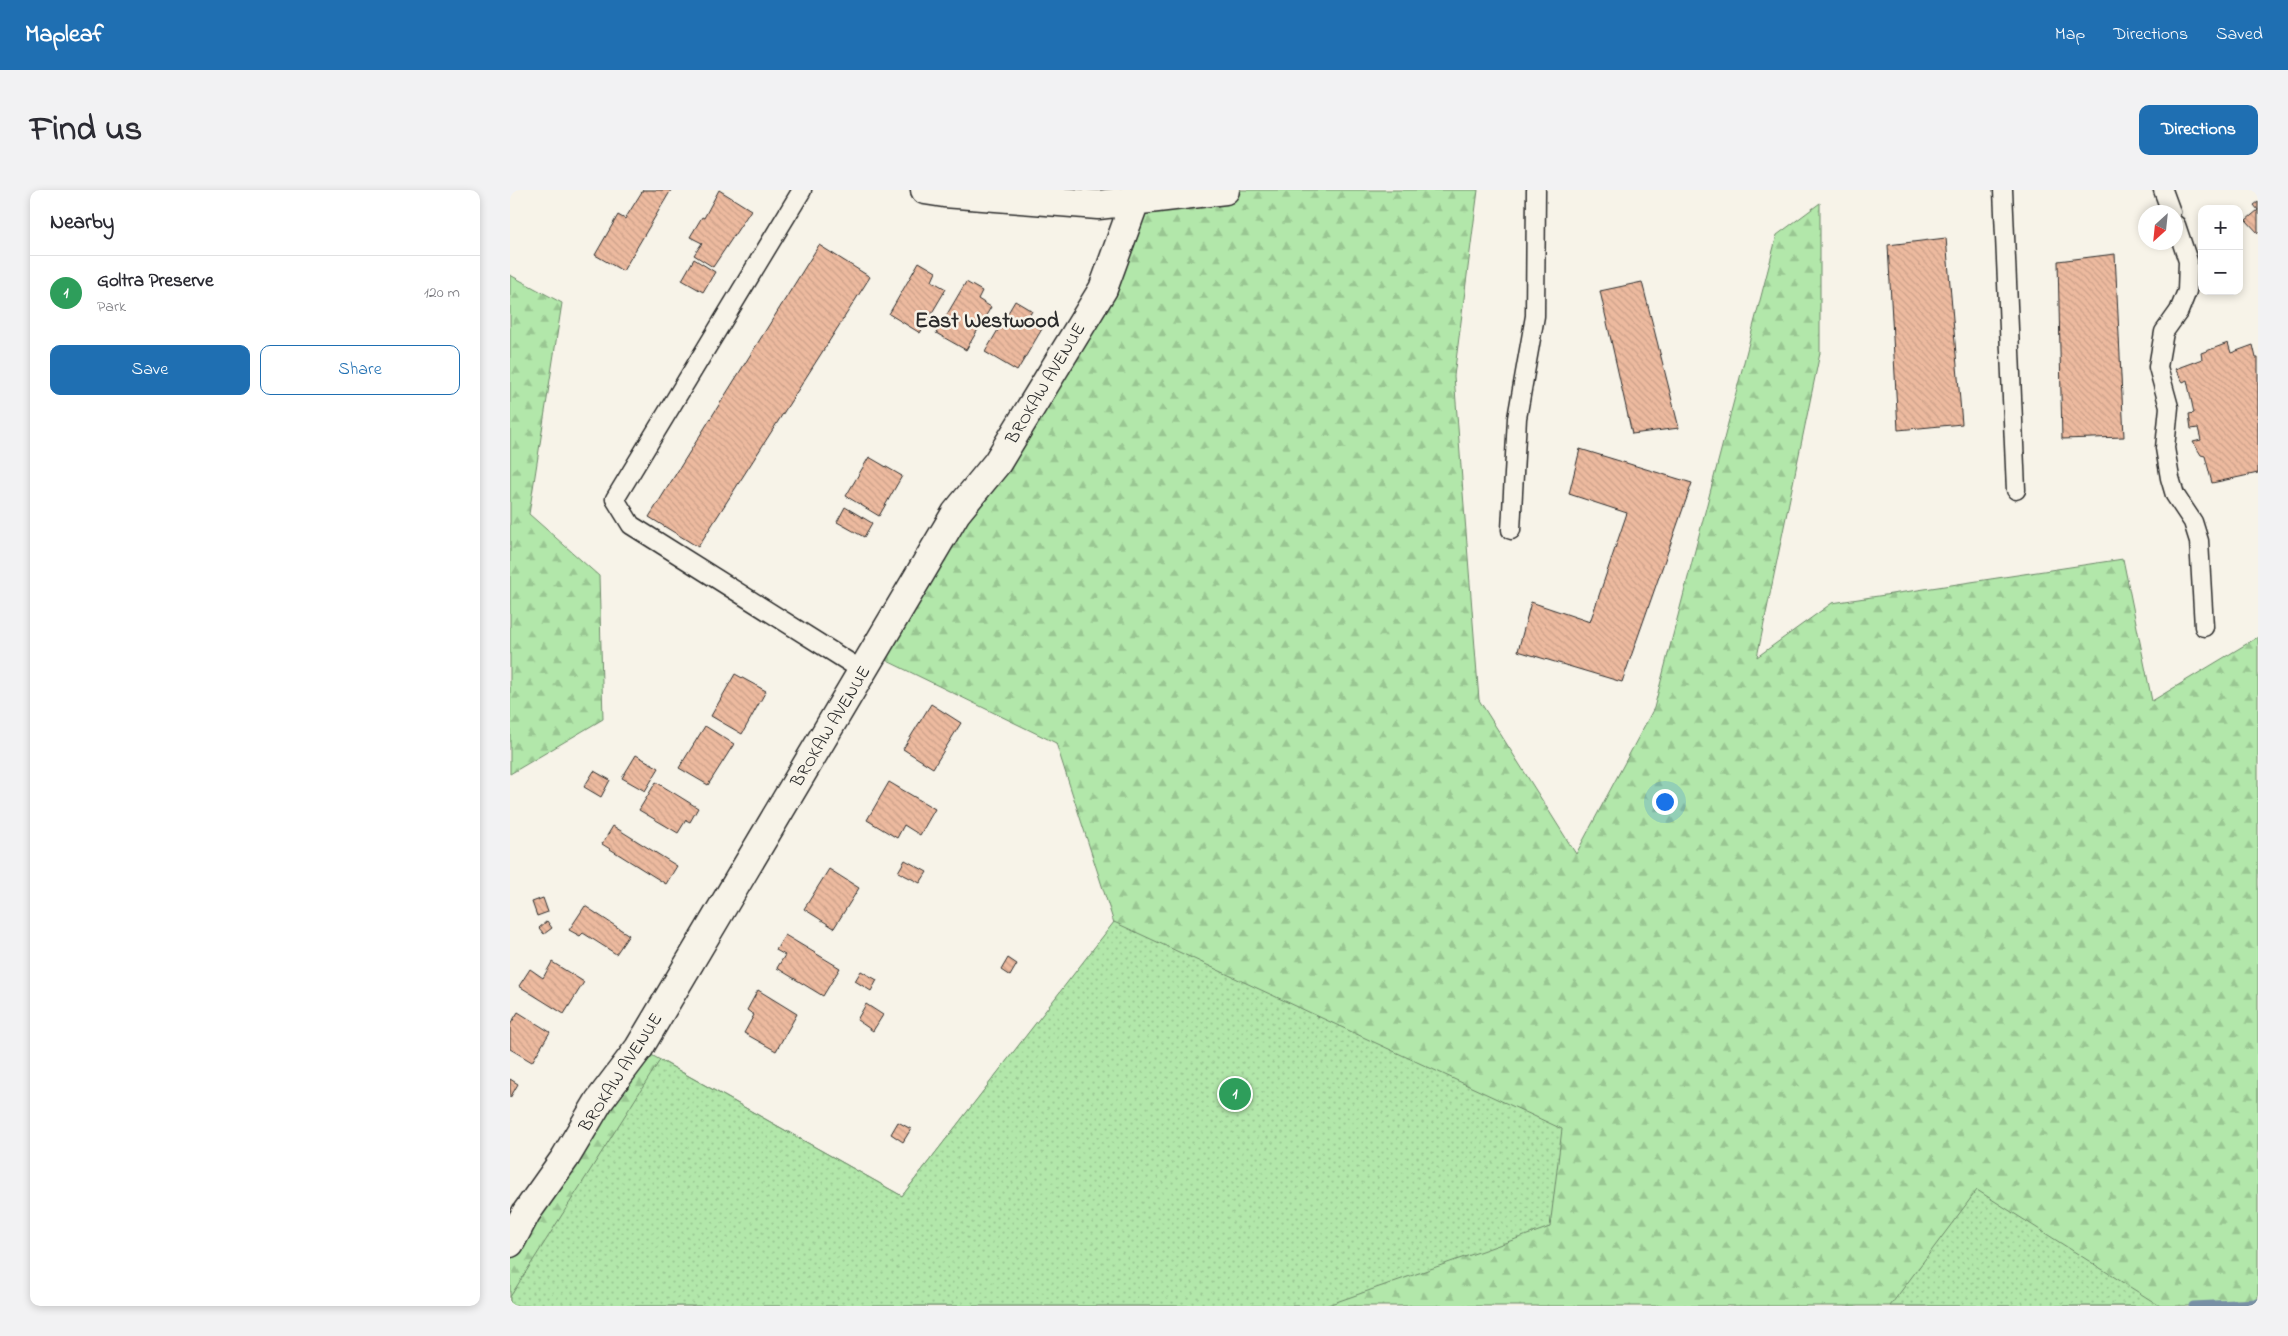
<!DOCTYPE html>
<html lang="en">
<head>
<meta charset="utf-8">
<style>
	:root { --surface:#fff; --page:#f2f2f3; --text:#2b2b33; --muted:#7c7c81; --line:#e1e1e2; --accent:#1f6fb2 }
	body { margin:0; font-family:"Indie Flower",sans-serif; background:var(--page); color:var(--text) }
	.controls { position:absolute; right:15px; top:15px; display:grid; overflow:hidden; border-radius:10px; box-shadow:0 2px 8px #0003 }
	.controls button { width:45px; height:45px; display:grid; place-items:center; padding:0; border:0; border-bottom:1px solid var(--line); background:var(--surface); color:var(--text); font:25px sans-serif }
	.compass { position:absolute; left:1628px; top:15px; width:45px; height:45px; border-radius:50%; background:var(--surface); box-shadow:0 2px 8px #0003; rotate:207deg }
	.you { position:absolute; left:1154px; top:611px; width:18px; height:18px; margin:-12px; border:4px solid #fff; border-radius:50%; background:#1a73e8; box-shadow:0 0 0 8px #1a73e833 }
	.badge { display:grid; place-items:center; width:32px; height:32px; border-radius:50%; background:var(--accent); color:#fff; font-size:16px; font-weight:700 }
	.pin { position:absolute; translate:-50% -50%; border:2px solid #fff; box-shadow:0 1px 5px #0006 }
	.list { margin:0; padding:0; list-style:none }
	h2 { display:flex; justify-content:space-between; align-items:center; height:65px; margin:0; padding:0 20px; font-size:21px }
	h2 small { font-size:16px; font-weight:400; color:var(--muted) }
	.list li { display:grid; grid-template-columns:32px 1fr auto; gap:15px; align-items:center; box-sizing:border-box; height:75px; padding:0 20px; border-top:1px solid var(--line) }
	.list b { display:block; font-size:19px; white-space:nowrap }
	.list p { margin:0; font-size:16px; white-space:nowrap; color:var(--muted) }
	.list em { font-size:16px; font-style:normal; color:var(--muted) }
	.actions { display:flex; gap:10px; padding:15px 20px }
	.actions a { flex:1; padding:11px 0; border:1px solid var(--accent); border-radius:10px; text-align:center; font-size:18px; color:var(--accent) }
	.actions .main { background:var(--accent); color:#fff }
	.map { position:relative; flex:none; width:1748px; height:1116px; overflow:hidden; border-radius:10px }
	header { display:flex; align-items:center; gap:30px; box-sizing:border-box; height:70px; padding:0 25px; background:var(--accent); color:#fff }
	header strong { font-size:24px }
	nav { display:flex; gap:28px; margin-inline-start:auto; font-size:18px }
	.intro { display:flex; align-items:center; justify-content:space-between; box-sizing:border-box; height:120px; padding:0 30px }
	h1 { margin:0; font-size:35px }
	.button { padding:12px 22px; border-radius:10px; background:var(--accent); color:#fff; font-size:18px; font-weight:700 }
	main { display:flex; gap:30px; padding:0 30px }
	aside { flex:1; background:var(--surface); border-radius:10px; box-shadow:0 2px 8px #0003 }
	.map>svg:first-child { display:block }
</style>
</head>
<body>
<header>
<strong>Mapleaf</strong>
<nav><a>Map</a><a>Directions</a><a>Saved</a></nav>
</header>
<div class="intro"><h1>Find us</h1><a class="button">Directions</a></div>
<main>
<aside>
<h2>Nearby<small></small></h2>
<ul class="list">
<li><span class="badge" style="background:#2e9e5b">1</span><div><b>Goltra Preserve</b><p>Park</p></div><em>120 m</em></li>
</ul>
<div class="actions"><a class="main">Save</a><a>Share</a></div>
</aside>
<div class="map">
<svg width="1748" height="1116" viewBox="0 0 1748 1116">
	<defs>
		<pattern id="forest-firs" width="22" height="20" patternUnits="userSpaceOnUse" patternTransform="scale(1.25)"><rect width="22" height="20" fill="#b2e7aa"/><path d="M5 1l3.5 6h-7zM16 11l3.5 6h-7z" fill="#99c692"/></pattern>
		<pattern id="park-dots" width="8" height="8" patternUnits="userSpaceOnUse" patternTransform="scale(1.25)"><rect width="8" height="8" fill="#b2e7aa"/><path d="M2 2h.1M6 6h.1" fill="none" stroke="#99c692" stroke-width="1.8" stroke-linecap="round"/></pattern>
		<pattern id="building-back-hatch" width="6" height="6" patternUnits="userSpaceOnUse" patternTransform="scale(1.25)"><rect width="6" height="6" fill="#edba9f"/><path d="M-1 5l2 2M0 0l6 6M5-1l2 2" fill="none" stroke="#cba089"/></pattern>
	</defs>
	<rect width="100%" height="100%" fill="#f7f3e8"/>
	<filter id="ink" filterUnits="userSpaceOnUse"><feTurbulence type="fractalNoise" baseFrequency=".02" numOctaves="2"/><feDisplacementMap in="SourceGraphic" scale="10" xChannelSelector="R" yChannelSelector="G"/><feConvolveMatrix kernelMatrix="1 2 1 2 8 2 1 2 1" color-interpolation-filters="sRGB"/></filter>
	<g filter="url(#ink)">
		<path fill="url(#forest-firs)" stroke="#6e896a" d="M715,0H968L944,186L969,510L1066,664L1144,518L1267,45L1310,13V163L1247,467L1322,413L1613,369L1642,511L1748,447V1116H0V1053L129,858L392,1006L604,733L546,553L363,464L487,273L625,11Z
			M0,85L52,113L19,324L89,386L93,529L0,584Z"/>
		<path fill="url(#park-dots)" stroke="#6e896a" d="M604,732L1052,939L1040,1037L815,1116H0V1107L150,870L392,1006Z
			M1467,1000L1650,1116H1380Z"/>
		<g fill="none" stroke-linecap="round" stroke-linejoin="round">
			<path stroke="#7890a5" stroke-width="9" d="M1683,1116L1748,1113"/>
		</g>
		<path fill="url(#building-back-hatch)" stroke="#2b2b2b" d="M133,0H161L113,81L85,65L108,25L115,29Z
			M209,0L241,20L203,77L184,65L192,53L180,47L192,27L194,28Z
			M1748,12V43L1736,30L1748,20L1744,15Z
			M1436,48L1452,234L1388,240L1378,55Z
			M309,55L360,87L188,357L139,327Z
			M1605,64L1614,247L1552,249L1548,71Z
			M184,69L205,82L193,102L172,90Z
			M409,72L426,82L422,91L436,99L410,143L379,124Z
			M456,92L472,101L468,109L481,117L456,160L426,143Z
			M1132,92L1169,238L1122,244L1090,101Z
			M505,111L522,121L517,130L532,139L507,181L475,162Z
			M1718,153L1721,163L1743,155L1746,168H1748V283L1702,293L1695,266L1691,265L1683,252L1691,250L1688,238L1681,239L1679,224L1684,223L1677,190L1673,192L1665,179L1692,169L1691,163Z
			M1070,259L1182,293L1112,492L1008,461L1021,412L1080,432L1117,323L1059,304Z
			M359,267L392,286L369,326L336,306Z
			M335,317L362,333L354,347L327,332Z
			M225,484L256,501L232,544L201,526Z
			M421,514L451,533L423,578L393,559Z
			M195,536L224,554L198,595L169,578Z
			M126,565L149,578L135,601L112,588Z
			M84,581L100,590L91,607L74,597Z
			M146,592L188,618L180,632L176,630L168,643L129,620Z
			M379,592L425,619L410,645L394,635L387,648L357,630Z
			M103,636L167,676L156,694L92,654Z
			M395,670L417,682L410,693L388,682Z
			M319,679L349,698L324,738L294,719Z
			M33,708L38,722L27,726L22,712Z
			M75,716L119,745L106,764L73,743L70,746L59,740Z
			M37,731L42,738L34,744L29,738Z
			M275,745L330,778L313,806L267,778L275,765L266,760Z
			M498,768L507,774L500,786L491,780Z
			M42,772L74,792L54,824L9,796L20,779L33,788Z
			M351,781L367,790L361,801L345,791Z
			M248,800L287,824L266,861L234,843L244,825L237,820Z
			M356,814L373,825L363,841L347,830Z
			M8,822L40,842L22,872L0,859V835Z
			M0,889L8,894L0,908Z
			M388,932L401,939L393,952L381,944Z"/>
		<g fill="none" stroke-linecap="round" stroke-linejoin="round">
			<defs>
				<path id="lane" d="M292,0L105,309L121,335L353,481
					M1493,0L1506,300
					M1653,0L1661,22
					M1666,35L1678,71L1677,101L1669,121L1654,142L1648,177L1659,217L1655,258L1660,288L1665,305L1683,332L1689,351L1694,437
					M1001,340L1007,228L1025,126L1026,0"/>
				<path id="street" d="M415,0L434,3L588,15L715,0
					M0,1053L16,1023L55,968L89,911L129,858L446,323L487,273L593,99L625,11"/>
			</defs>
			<use href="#lane" stroke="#2b2b2b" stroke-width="21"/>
			<use href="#street" stroke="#2b2b2b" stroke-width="31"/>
			<use href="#lane" stroke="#f7f3e8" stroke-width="18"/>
			<use href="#street" stroke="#f7f3e8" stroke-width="28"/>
		</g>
	</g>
	<g text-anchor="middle" stroke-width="5" stroke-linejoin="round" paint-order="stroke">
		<g font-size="18" fill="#2b2b2b" stroke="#f7f3e8">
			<text transform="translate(535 193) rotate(-59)" y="6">BROKAW AVENUE</text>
			<text transform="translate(320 536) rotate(-59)" y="6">BROKAW AVENUE</text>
			<text transform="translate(110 882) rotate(-57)" y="6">BROKAW AVENUE</text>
		</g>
		<g font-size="22" font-weight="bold" fill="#2b2b2b" stroke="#f7f3e8">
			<text x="477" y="137">East Westwood</text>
		</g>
	</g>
</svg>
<div class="controls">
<button>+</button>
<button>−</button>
</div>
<svg class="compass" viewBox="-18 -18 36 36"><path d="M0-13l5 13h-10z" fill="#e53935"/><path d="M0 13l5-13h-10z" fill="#7c7c81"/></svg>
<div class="you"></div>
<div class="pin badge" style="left:725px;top:904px;background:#2e9e5b">1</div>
</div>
</main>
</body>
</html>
